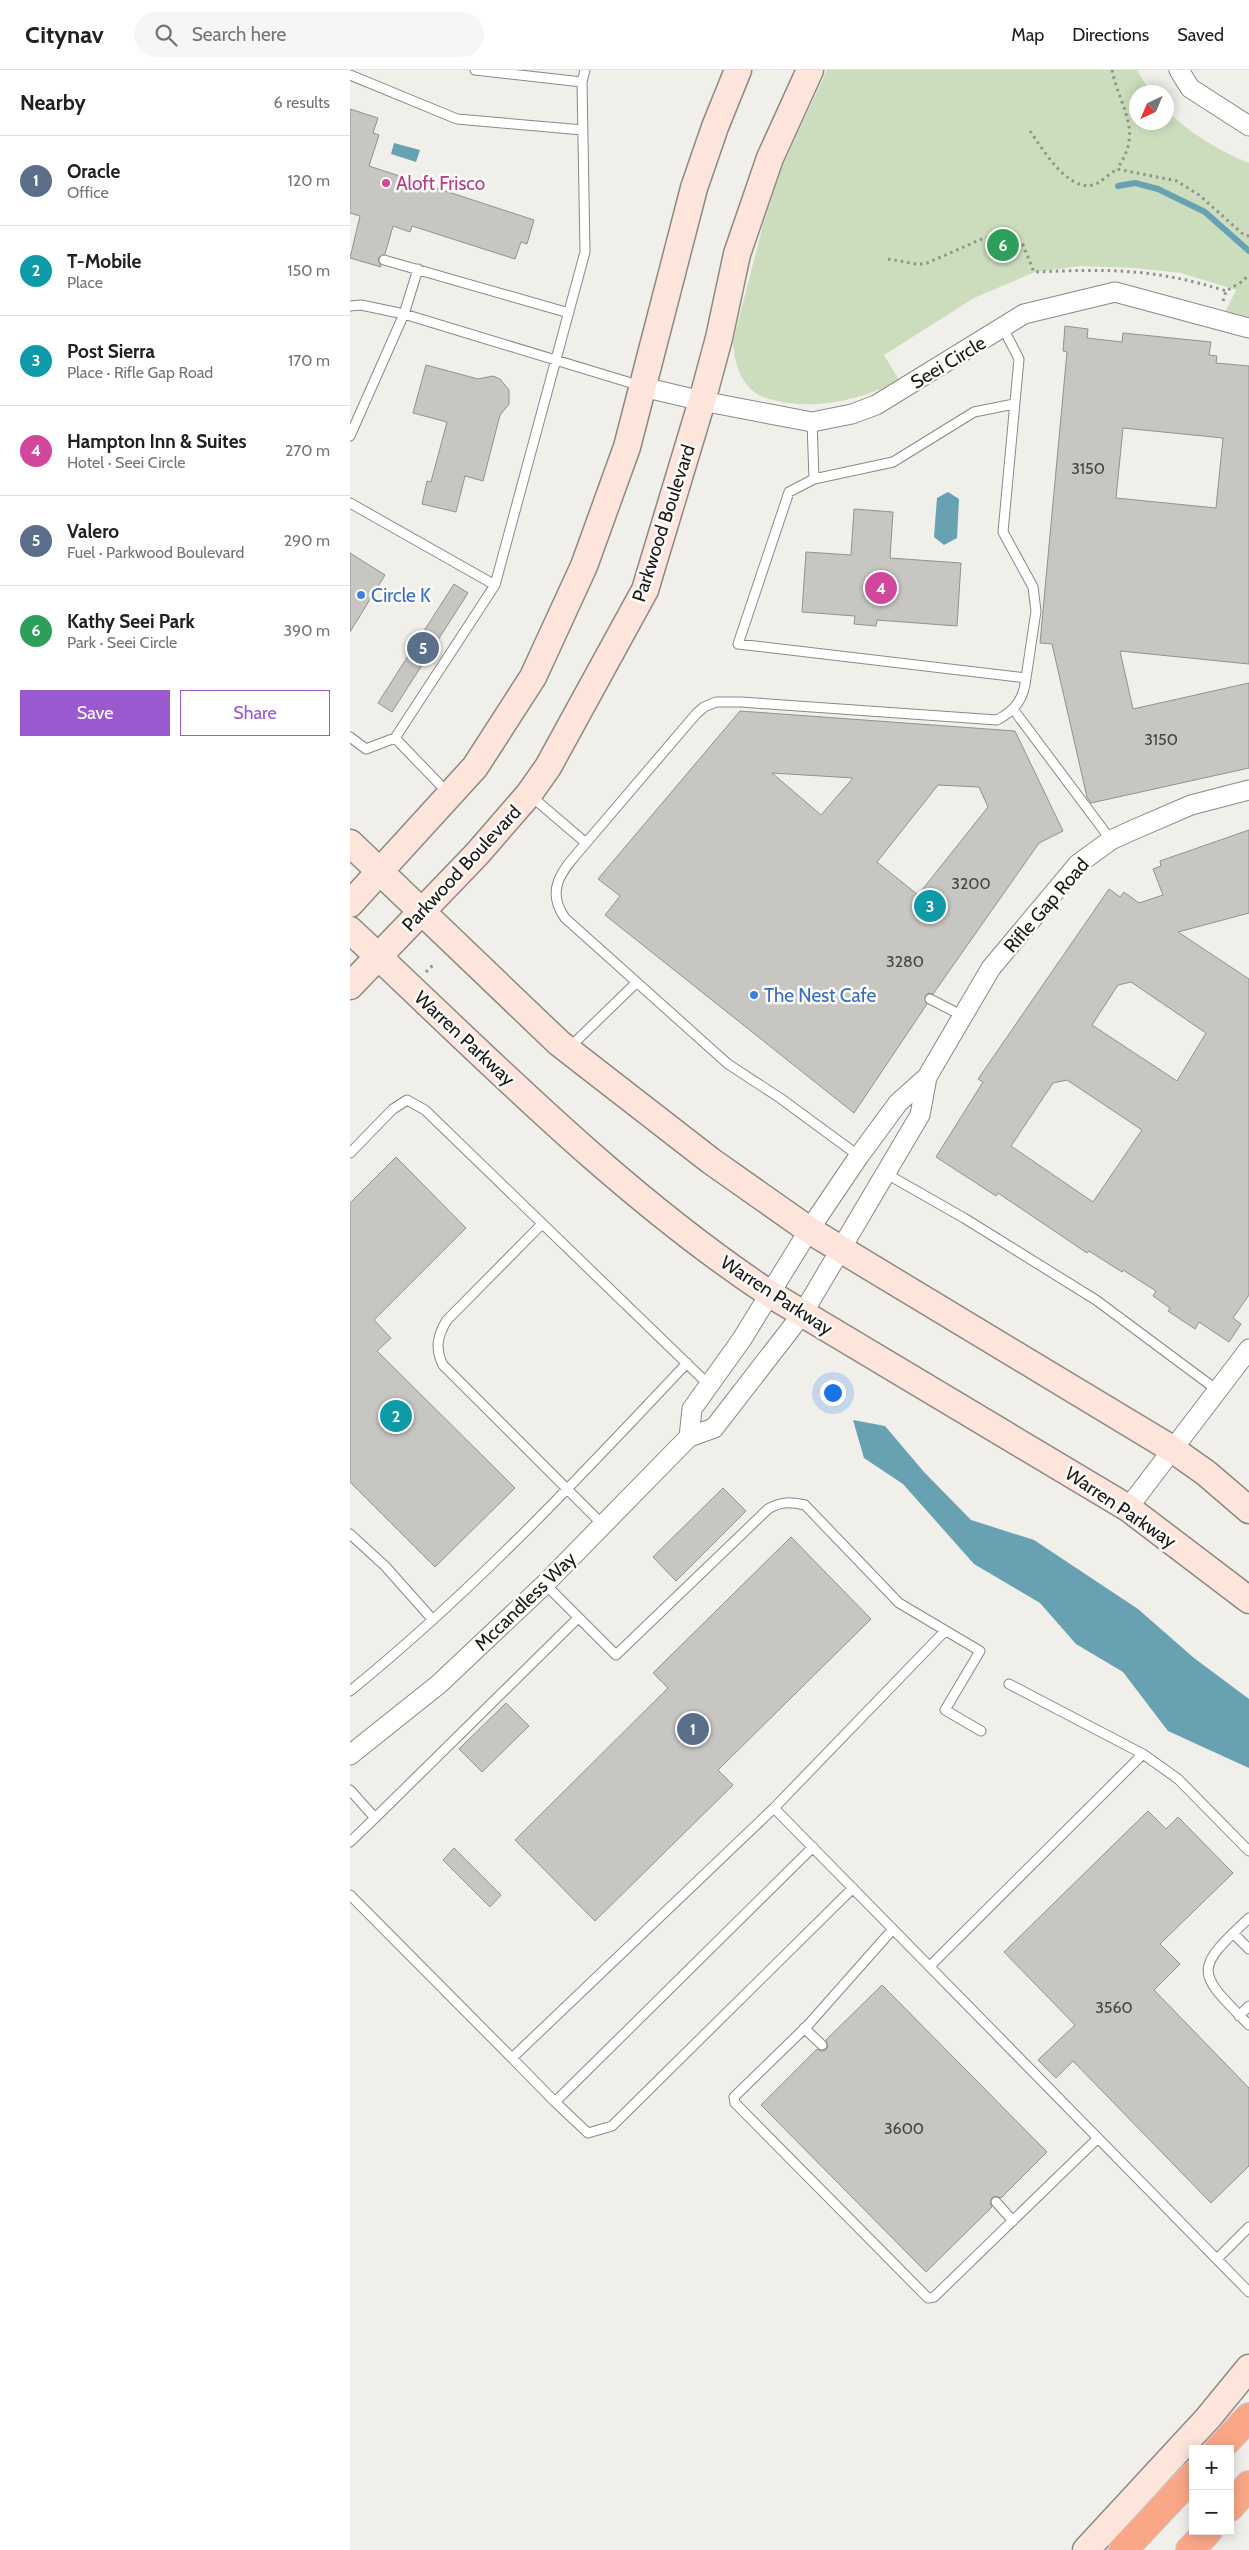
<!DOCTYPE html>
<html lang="en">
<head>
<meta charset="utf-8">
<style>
	:root { --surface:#fff; --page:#f6f6f6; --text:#202124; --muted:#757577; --line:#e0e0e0; --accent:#9b59cf }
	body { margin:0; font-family:Cabin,sans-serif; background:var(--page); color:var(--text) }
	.controls { position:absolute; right:15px; bottom:15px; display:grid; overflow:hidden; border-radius:0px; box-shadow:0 2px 12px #0003 }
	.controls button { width:45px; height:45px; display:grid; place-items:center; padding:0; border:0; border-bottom:1px solid var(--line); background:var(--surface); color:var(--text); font:25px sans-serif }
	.compass { position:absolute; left:779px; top:15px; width:45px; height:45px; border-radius:50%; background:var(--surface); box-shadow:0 2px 12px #0003; rotate:224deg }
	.you { position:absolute; left:482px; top:1322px; width:18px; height:18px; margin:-12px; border:4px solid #fff; border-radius:50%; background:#1a73e8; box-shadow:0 0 0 8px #1a73e833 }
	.badge { display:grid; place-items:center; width:32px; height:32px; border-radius:50%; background:var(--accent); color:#fff; font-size:16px; font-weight:700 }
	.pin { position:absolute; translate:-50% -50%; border:2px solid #fff; box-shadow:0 1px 5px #0006 }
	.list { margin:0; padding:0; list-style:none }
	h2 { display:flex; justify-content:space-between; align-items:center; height:65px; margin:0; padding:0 20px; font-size:21px }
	h2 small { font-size:16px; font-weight:400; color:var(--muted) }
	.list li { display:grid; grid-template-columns:32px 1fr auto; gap:15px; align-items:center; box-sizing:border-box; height:90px; padding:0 20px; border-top:1px solid var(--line) }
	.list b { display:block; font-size:19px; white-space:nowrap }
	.list p { margin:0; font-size:16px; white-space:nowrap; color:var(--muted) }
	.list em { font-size:16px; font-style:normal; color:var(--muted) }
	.actions { display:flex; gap:10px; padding:15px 20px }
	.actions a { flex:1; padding:11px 0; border:1px solid var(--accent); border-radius:0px; text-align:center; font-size:18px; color:var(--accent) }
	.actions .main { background:var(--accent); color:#fff }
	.icon { flex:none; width:28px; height:28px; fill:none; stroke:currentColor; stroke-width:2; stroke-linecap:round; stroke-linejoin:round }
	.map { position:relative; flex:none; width:899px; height:2480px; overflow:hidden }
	header { display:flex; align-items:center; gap:30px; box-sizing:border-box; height:70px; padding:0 25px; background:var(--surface); border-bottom:1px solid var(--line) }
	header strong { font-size:24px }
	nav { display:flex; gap:28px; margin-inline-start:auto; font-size:18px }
	.search { width:350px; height:45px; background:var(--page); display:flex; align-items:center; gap:12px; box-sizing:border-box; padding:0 18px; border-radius:28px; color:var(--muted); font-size:19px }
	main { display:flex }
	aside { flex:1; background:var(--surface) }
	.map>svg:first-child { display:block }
</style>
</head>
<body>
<header>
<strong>Citynav</strong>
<div class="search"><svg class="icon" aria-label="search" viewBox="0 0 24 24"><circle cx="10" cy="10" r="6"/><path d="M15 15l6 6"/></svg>Search here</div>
<nav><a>Map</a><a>Directions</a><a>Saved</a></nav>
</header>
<main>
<aside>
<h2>Nearby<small>6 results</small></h2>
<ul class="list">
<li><span class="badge" style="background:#5c6f8a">1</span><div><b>Oracle</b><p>Office</p></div><em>120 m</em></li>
<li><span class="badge" style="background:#0f9aa8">2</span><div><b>T-Mobile</b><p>Place</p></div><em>150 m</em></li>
<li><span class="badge" style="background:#0f9aa8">3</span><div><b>Post Sierra</b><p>Place · Rifle Gap Road</p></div><em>170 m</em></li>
<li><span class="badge" style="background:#d1479c">4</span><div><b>Hampton Inn &amp; Suites</b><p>Hotel · Seei Circle</p></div><em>270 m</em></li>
<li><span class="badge" style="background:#5c6f8a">5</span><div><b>Valero</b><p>Fuel · Parkwood Boulevard</p></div><em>290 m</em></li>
<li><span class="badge" style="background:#2e9e5b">6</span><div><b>Kathy Seei Park</b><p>Park · Seei Circle</p></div><em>390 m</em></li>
</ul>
<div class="actions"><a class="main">Save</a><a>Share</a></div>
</aside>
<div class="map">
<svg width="899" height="2480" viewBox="0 0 899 2480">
	<rect width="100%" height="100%" fill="#f0efea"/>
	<path fill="#cbddbc" d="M477,0H787L800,22H786V52H816L817,41C841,64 868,80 899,93V250L875,243L886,220L831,203L785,198L731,196L685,202L624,228L534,285L549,310C511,331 459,342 416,328C392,320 384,294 383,272L413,155L434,93Z"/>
	<path fill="#67a1b2" d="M44,73L70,80L66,92L41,84Z
		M598,422L609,429L607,468L594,475L584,467L587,428Z
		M503,1350L535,1356L574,1402L621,1450L684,1470L788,1539L844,1588L899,1629V1698L818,1661L773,1602L726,1574L690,1533L624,1494L553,1414L514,1388Z"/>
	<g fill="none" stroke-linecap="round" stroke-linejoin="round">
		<path stroke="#67a1b2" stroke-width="6" d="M768,116L785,113L808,119L855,142L899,181"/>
	</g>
	<path fill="#c7c6c2" stroke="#92918d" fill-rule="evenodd" d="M0,39L28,48L23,63L29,65L19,96L184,150L177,174L171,172L165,189L62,156L60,162L43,156L35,184L28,188L31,197L0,188L10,146L0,143Z
		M715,256L738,259L737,268L772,272L773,263L861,272L859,285L867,286L866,293L899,296V594L770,581L783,639L899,613V698L741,733L737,727L702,574L690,573L717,282L713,281ZM773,358L873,368L866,438L766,428Z
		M76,295L128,309L143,306L150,309L159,320V334L150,345L133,411L115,406L106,442L72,434L77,411L81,412L97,352L63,343Z
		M504,439L543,442L540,488L611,493L607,556L527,550L526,556L504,554L505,546L452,542L456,482L501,485Z
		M0,483L35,505L0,562Z
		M104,514L118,523L42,642L28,633Z
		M390,641L665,661L713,761L689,773L583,924L579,923L575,926L577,934L504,1043L255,845L270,826L248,809ZM422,703L503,708L471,745ZM588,715L629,717L638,737L568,825L527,792Z
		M899,760V843L828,862L899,909V1225L883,1248L891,1254L879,1272L849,1252L845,1259L818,1241L820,1238L803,1226L806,1221L773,1200L772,1202L739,1181L737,1183L648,1123L646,1126L586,1087L633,1012L628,1009L759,819L770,827L774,822L789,833L813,825L803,799L811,796L810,791ZM781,912L856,963L827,1011L742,955L768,915ZM717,1010L792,1060L743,1132L661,1076L703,1013Z
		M46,1087L116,1158L24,1250L41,1268L27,1281L165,1418L85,1497L0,1412V1133Z
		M373,1418L396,1441L326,1511L303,1487Z
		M441,1467L521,1549L368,1700L383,1715L245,1851L165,1770L318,1618L303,1603Z
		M156,1633L179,1656L132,1702L109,1679Z
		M798,1741L816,1759L828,1747L883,1803L810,1874L830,1894L804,1920L899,2018V2096L861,2133L723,1991L706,2008L688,1990L725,1955L654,1882Z
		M104,1778L151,1825L140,1837L93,1790Z
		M532,1915L697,2082L651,2128L645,2126L642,2128L640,2133L642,2137L576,2202L411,2035L467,1979L471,1981L476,1980L478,1976L476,1970Z"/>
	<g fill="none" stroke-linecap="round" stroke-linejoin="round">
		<defs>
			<path id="service" d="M125,0L232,12L235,0
				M0,5L107,49L233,60
				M34,190L219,243
				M0,236L11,235L54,244L291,316
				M462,352L464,409L439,422L388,574L676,608L686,541L683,517L653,462L669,289L653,258
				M0,366L54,244L68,199
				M464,409L543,392L624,342L664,334
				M0,433L145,515
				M663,639L761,770
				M0,667L16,679L45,668L98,723
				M45,668L145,515L235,182L232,12
				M181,726L236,773C216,797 193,817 215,848L378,994L430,1028L509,1086
				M236,773L346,644L354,637L366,632H391L647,650C666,640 674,628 676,608
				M580,929L613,946
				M220,977L286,913
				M0,1083L43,1039L57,1030L75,1040L359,1315
				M535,1103L614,1148L746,1230L867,1320
				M192,1154L97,1250C87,1266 85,1279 93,1295L252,1454
				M0,1464L35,1496L83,1550
				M195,1514L266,1585L418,1439C432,1431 440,1432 455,1435L549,1533L630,1581L595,1640L631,1661
				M659,1614L793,1684L828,1709L899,1781
				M0,1621C122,1522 230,1407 337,1293
				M0,1720L25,1748L0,1772
				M424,1738L595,1561
				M25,1748L228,1548
				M0,1825L162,1988L424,1738L899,2222
				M899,1848C842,1901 847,1902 899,1955
				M543,1859L458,1955L384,2027L385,2033L578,2228L584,2227L748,2068
				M883,1863L899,1879
				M580,1896L793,1684
				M889,1946L899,1936
				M454,1958L472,1975
				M162,1988L205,2032L463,1777
				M205,2032L238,2063L262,2056L503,1818
				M646,2132L663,2151
				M867,2189L899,2157"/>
			<path id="minor" d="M829,0L840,18L899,56
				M293,317L352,331L462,352L502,344L526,335L674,244L765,222L899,258
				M339,1367L342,1339L392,1269L459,1160L509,1086L548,1033L577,1007L641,898L728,794L761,770L783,760L841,735L899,720
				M778,1438L899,1279
				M0,1685L89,1614L195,1514L339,1367L364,1358L453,1243L570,1045L577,1007"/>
			<path id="secondary" d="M0,773L209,973L361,1091L459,1160L822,1379L856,1403L899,1440
				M0,834L125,697L183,607L234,496L277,377L344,118L365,57L388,0
				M0,860C135,986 265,1121 420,1224L778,1438L899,1530
				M0,916L127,784L179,724L198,697L295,520L352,331L369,268L387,184L420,88L460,0
				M736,2480L858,2348L899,2298"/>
			<path id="motorway" d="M869,2379L899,2347
				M880,2437L899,2415
				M773,2480L843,2406
				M840,2480L858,2461"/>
		</defs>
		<use href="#service" stroke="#8a8986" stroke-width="11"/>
		<use href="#minor" stroke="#8a8986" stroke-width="21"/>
		<use href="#secondary" stroke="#8a8986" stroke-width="29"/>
		<use href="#motorway" stroke="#cdcccc" stroke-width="30"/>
		<path stroke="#92918e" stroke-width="3" stroke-dasharray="2.5 4" stroke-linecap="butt" d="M762,0C770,39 794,60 767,99
			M680,61C693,79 720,127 748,113C754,109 761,103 767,99L827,111L849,125L894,165L899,166
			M538,189L566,194H575L634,168L662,166L673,175L684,202C758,199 804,198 876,221
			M873,231L876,221L890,213L899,205
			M76,902L83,895"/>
		<use href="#service" stroke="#fff" stroke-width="9"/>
		<use href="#minor" stroke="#fff" stroke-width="19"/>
		<use href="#secondary" stroke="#fee5db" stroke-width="26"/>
		<use href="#motorway" stroke="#faa788" stroke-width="28"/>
	</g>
	<circle fill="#d1479c" stroke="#fdfcf8" stroke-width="2" cx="36" cy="113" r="5"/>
	<g fill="#3f7fe0" stroke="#fdfcf8" stroke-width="2">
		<circle cx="11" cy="525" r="5"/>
		<circle cx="404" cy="925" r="5"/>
	</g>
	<g text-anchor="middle" stroke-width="5" stroke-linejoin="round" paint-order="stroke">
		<g font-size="16" fill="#454442">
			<text x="738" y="404">3150</text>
			<text x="811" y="675">3150</text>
			<text x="621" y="819">3200</text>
			<text x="555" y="897">3280</text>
			<text x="764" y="1943">3560</text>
			<text x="554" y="2064">3600</text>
		</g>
		<g font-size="19" fill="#b23c85" stroke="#fdfcf8" text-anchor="start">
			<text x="46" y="120">Aloft Frisco</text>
		</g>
		<g font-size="19" fill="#1a1918" stroke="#fdfcf8">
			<text transform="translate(598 292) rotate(-31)" y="7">Seei Circle</text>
			<text transform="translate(313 453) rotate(-72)" y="7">Parkwood Boulevard</text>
			<text transform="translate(111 798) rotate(-47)" y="7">Parkwood Boulevard</text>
			<text transform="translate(696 835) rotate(-49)" y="7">Rifle Gap Road</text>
			<text transform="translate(115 968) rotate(43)" y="7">Warren Parkway</text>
			<text transform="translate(427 1225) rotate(33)" y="7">Warren Parkway</text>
			<text transform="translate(771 1437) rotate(34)" y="7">Warren Parkway</text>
			<text transform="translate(175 1531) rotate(-44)" y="7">Mccandless Way</text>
		</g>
		<g font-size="19" fill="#366cbe" stroke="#fdfcf8" text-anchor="start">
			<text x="21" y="532">Circle K</text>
			<text x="414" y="932">The Nest Cafe</text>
		</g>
	</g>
</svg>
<div class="controls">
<button>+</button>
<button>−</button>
</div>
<svg class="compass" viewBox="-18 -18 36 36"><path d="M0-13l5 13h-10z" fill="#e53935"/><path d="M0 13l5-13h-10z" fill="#757577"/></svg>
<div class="you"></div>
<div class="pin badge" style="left:343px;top:1659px;background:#5c6f8a">1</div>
<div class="pin badge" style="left:46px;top:1346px;background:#0f9aa8">2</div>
<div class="pin badge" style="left:580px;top:836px;background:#0f9aa8">3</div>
<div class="pin badge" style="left:531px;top:518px;background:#d1479c">4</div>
<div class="pin badge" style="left:73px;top:578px;background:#5c6f8a">5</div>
<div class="pin badge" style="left:653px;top:175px;background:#2e9e5b">6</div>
</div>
</main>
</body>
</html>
